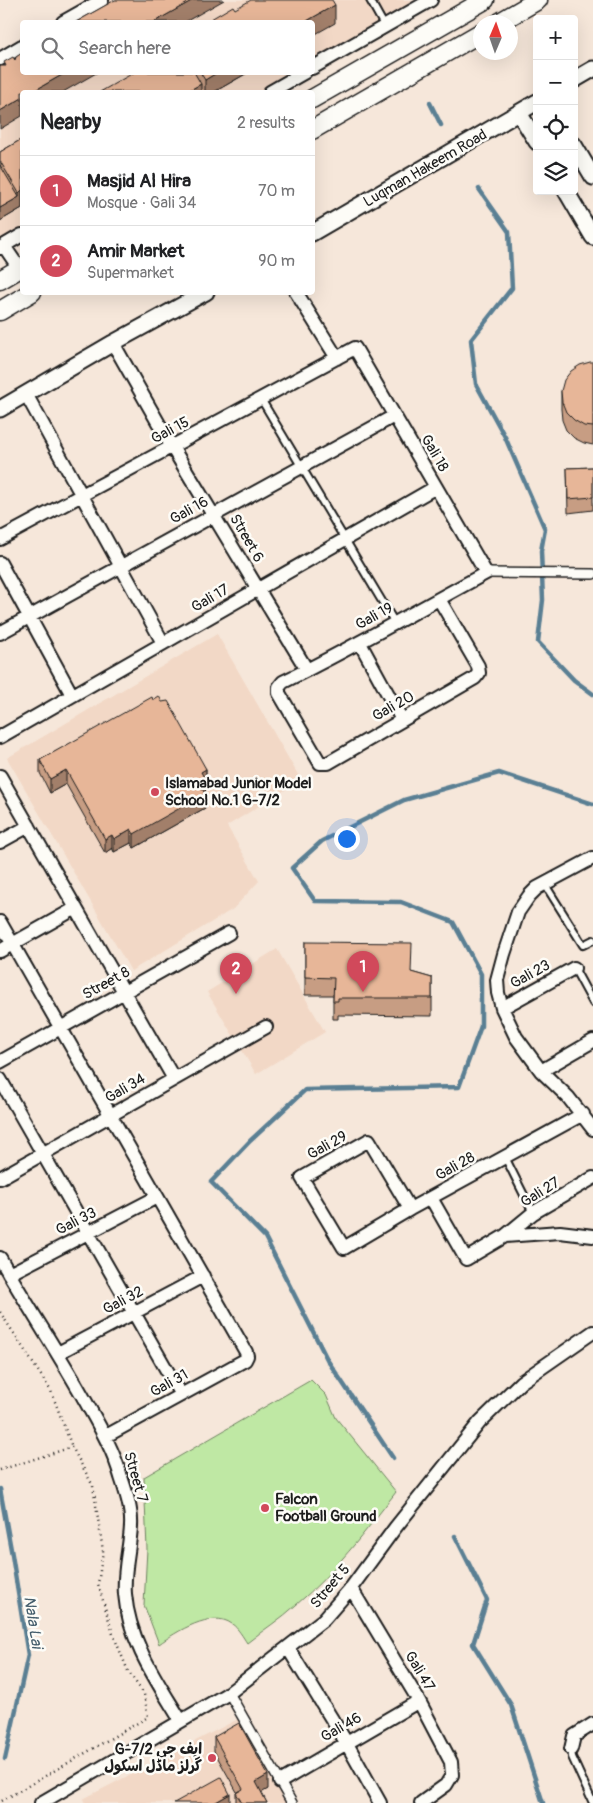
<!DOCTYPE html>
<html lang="en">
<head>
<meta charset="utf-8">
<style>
	:root { --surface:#fff; --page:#f6f6f6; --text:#202124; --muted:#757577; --line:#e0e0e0; --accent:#d1495b }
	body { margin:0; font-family:Pangolin,"Playpen Sans Arabic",sans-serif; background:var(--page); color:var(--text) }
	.controls { position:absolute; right:15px; top:15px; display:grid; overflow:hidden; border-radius:5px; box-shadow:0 5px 20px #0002 }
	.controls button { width:45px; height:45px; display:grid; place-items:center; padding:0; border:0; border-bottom:1px solid var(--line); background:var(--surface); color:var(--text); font:25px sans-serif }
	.compass { position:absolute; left:473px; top:15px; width:45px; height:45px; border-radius:50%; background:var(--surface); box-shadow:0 5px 20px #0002; rotate:2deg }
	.you { position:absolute; left:346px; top:838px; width:18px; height:18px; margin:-12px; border:4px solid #fff; border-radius:50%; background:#1a73e8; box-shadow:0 0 0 8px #1a73e833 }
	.badge { display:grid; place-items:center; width:32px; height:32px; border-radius:50%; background:var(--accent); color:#fff; font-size:16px; font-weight:700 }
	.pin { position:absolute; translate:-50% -41px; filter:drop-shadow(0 1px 2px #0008) }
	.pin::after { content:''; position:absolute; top:26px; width:18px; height:15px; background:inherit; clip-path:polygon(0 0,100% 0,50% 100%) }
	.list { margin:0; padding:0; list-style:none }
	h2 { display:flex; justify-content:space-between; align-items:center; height:65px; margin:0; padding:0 20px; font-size:21px }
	h2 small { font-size:16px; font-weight:400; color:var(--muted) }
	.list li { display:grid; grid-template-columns:32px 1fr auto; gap:15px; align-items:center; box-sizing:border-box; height:70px; padding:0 20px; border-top:1px solid var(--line) }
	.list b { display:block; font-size:19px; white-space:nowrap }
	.list p { margin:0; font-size:16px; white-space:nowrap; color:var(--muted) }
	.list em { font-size:16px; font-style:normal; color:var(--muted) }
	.icon { flex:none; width:28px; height:28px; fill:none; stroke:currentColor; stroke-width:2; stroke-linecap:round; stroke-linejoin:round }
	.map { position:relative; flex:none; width:593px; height:1803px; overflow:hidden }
	.search { position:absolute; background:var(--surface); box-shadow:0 5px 20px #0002; left:20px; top:20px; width:295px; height:55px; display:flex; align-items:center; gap:12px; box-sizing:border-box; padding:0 18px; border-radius:5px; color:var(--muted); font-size:19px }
	.panel { position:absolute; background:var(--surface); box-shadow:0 5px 20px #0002; left:20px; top:90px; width:295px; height:205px; border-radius:5px }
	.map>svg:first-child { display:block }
</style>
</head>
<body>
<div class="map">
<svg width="593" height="1803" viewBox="0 0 593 1803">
	<rect width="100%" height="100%" fill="#f6e7da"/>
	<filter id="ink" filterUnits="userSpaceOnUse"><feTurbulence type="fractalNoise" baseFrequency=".02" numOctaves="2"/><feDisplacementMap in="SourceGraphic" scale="10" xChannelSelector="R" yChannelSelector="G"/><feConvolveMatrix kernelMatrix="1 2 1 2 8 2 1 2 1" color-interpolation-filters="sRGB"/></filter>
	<g filter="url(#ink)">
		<path fill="#f2d8c6" d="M102,0H431L313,68L312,22H63Z
			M22,46V72L305,73L270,92H22V235L0,248V59Z
			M217,634L301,780L227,826L259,881L233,909L131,971L7,758Z
			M277,949L325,1032L256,1074L207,992Z
			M240,1718L287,1803H85L83,1799Z"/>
		<path fill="#bfe8a4" stroke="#6e8260" d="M311,1380L326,1395L336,1418L396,1492C365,1532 335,1572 296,1605C281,1619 263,1630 247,1643C243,1637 238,1628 232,1624C212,1609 176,1632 159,1644L144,1605L147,1549L144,1477Z"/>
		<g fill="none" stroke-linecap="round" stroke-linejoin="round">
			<path stroke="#5a7f93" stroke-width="4.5" d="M430,103L441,125
				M479,189L509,232L512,288L471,340L476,384L505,437L545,529L541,551L543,600L538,642L574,680L593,694
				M393,1458L328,1361L265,1237L211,1182L250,1141L305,1090L459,1087L481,1026V974L453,922L401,902L315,901L292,868L322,841L404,800L499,773L593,804
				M0,1489L12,1555L28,1655L5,1759
				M455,1536L487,1600L473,1644L511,1705L543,1803"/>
			<defs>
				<path id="service" d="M370,0L385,27
					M261,399L395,623
					M544,883L583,945L593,940
					M574,968L593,1003
					M505,1157L533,1213
					M571,1749L572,1757L593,1803"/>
				<path id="pedestrian" d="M486,573L593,574
					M229,1693L292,1803"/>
				<path id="minor" d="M63,22L102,0
					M0,59L22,46
					M312,68L431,0
					M270,92L305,72
					M4,246L19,268
					M0,248L22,235
					M296,292L337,358
					M113,343L172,447L307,670
					M26,394L163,643
					M0,539L355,348L486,573C418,610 352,648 283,682L279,687V693L320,763H328L475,678L479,673L478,666L439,599
					M0,563L72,695
					M0,633L394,416
					M360,643L402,720
					M0,737L436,487
					M0,776L174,1079
					M0,842L29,826
					M593,858L537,888L529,896L518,912L504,954L497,980L498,993L502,1008L516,1037L541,1071L568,1097L593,1129
					M0,922L246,1352L247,1356L245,1360L106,1436
					M0,951L76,908
					M502,1008L574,968
					M0,1062L229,933
					M541,1071L593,1041
					M0,1079L181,1395
					M0,1178L266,1027
					M431,1198L466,1259L505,1236L533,1213L593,1178
					M410,1209L369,1140L302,1178L344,1248L410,1209L583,1114
					M505,1236L560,1232L593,1236
					M0,1258C26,1304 56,1349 82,1395C97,1422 113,1448 121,1477C126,1492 132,1510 131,1526C130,1548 123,1571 125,1594C129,1642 157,1681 181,1721
					M9,1274L157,1197
					M58,1353L203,1276
					M351,1588L419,1701L451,1762L452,1775L446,1785L421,1803
					M288,1648L346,1742L380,1803
					M571,1749L574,1736L593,1724
					M280,1782L419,1701
					M41,1803L229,1693L324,1619L351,1588L395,1528L480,1422L521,1382L593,1332"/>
				<path id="tertiary" d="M574,80L593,69
					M519,113L537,142
					M574,145L593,177
					M566,191L593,237
					M312,233L537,102
					M0,409L113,343L206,292"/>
				<path id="secondary" d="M500,22L538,0
					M312,99L485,0
					M312,130L480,33
					M0,280L22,267
					M0,311L32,292"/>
			</defs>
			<use href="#service" stroke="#1c1c1c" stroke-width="10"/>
			<use href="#pedestrian" stroke="#1c1c1c" stroke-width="12"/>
			<use href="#minor" stroke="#1c1c1c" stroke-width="16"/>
			<use href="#tertiary" stroke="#1c1c1c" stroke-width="19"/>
			<use href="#secondary" stroke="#1c1c1c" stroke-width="21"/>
			<path stroke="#1c1c1c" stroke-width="2.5" stroke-dasharray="1 4" stroke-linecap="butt" d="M0,1312L51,1391L72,1447
				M0,1470L72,1447L93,1486L103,1551L98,1584L113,1634L128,1671L144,1694L148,1717L0,1802"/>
			<use href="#service" stroke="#fdfcf7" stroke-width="6"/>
			<use href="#pedestrian" stroke="#fdfcf7" stroke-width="9"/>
			<use href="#minor" stroke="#fdfcf7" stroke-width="12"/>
			<use href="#tertiary" stroke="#fdfcf7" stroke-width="15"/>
			<use href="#secondary" stroke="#fdfcf7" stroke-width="18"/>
		</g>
		<path fill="#c79d83" stroke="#1c1c1c" d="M135,72H249L214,92H201Z
			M22,139V208L0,221V152Z
			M593,362V445L584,443L574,438L566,430L562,420L561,409V391Z
			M593,467V510L568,513L567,468Z
			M153,700L206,769L205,808L134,848L131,843L114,852L112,848L105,853L66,784L50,793L40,773V760Z
			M305,942L432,978V1016L338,1015V1019H333V995H305Z
			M214,1737L268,1789L261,1792L267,1803H236V1793L237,1792L214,1751Z"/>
		<path fill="#a27f6a" stroke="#1c1c1c" d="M193,0H224L185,22H154Z
			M335,5V23L312,36V22H305Z
			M67,72H98L63,92H32Z
			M218,72H249L214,92H205V80Z
			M201,84V92H186Z
			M22,98V116L0,129V111Z
			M22,190V208L0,221V208L19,197V193Z
			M206,769L205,808L134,848V834L200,784L201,772Z
			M66,770V784L50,793V779Z
			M131,829V843L114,852V839Z
			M112,835V848L105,853V839Z
			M268,1775V1789L256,1796V1782Z
			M230,1794V1803H214Z"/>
		<path fill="#e7b698" stroke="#1c1c1c" d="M115,0H193L154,22H76Z
			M251,0H332L335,5L305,22H212L211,19L233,6L235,9Z
			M22,53V72H67L32,92H22V98L0,111V66H6L4,62L13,57L15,60L16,57Z
			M135,72H194L201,84L186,92H100Z
			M200,72H218L205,80Z
			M22,139V190L19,193L0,161V152Z
			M0,165L19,197L0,208Z
			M590,362H593V427L584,426L574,420L566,412L562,402L561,391L564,380L571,371L580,365Z
			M593,467V497L568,499L567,468Z
			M159,696L162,702L168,701L206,769L201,772L206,781L200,784L205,794L134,834L131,829L114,839L112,835L105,839L66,770L50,779L40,760L152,697L153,700Z
			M305,942L412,943L411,972L432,978V998H338V1001H333L334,978L305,977Z
			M239,1723L268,1775L256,1782L267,1803H242L236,1793L243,1789L214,1737Z
			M221,1777L230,1794L214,1803H174Z"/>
	</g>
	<g fill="#d1495b" stroke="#fdfcf7" stroke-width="2">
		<circle cx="155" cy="792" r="5"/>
		<circle cx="265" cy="1508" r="5"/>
		<circle cx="212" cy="1758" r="5"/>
	</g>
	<g text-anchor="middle" stroke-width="5" stroke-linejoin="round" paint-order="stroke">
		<g font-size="15" fill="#1c1c1c" stroke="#fdfcf7">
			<text transform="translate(425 168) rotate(-30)" y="5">Luqman Hakeem Road</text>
			<text transform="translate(170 430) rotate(-28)" y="5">Gali 15</text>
			<text transform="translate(435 453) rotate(60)" y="5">Gali 18</text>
			<text transform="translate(189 510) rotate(-29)" y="5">Gali 16</text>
			<text transform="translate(247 538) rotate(60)" y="5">Street 6</text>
			<text transform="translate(210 598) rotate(-30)" y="5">Gali 17</text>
			<text transform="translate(374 616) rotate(-29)" y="5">Gali 19</text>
			<text transform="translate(393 706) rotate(-30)" y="5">Gali 20</text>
			<text transform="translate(530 974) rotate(-29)" y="5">Gali 23</text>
			<text transform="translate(106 983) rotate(-29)" y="5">Street 8</text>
			<text transform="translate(125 1088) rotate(-30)" y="5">Gali 34</text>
			<text transform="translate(327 1145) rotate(-29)" y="5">Gali 29</text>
			<text transform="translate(455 1166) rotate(-29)" y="5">Gali 28</text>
			<text transform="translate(540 1192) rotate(-32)" y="5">Gali 27</text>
			<text transform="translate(76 1221) rotate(-27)" y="5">Gali 33</text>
			<text transform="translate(123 1300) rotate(-28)" y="5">Gali 32</text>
			<text transform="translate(169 1383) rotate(-29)" y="5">Gali 31</text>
			<text transform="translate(136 1477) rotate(74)" y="5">Street 7</text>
			<text transform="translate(330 1586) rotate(-50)" y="5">Street 5</text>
			<text transform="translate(420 1671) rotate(59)" y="5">Gali 47</text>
			<text transform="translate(341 1727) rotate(-30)" y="5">Gali 46</text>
		</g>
		<g font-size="15" font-weight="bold" fill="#1c1c1c" stroke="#fdfcf7" text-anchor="start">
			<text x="165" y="788">Islamabad Junior Model<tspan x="165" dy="17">School No.1 G-7/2</tspan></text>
			<text x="275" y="1504">Falcon<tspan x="275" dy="17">Football Ground</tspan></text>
			<text x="202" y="1754" text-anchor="end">G-7/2 ایف جی<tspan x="202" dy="17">گرلز ماڈل اسکول</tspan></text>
		</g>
		<g font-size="16" font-style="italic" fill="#455e6c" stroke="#fdfcf7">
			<text transform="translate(34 1622) rotate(81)" y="6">Nala Lai</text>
		</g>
	</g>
</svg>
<div class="controls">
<button>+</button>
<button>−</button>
<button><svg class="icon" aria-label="locate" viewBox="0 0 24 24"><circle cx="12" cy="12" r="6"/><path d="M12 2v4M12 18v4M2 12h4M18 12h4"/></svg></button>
<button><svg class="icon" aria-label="layers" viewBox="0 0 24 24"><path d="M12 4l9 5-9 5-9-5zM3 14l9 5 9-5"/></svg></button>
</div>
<svg class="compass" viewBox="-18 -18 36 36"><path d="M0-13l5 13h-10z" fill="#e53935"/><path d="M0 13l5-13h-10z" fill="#757577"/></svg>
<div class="you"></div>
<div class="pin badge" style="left:363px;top:992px">1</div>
<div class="pin badge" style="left:236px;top:994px">2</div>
<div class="search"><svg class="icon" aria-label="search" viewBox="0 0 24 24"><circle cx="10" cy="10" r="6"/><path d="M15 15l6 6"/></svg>Search here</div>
<section class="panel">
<h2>Nearby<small>2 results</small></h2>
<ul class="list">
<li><span class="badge">1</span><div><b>Masjid Al Hira</b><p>Mosque · Gali 34</p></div><em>70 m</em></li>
<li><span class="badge">2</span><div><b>Amir Market</b><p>Supermarket</p></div><em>90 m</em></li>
</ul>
</section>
</div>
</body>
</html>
